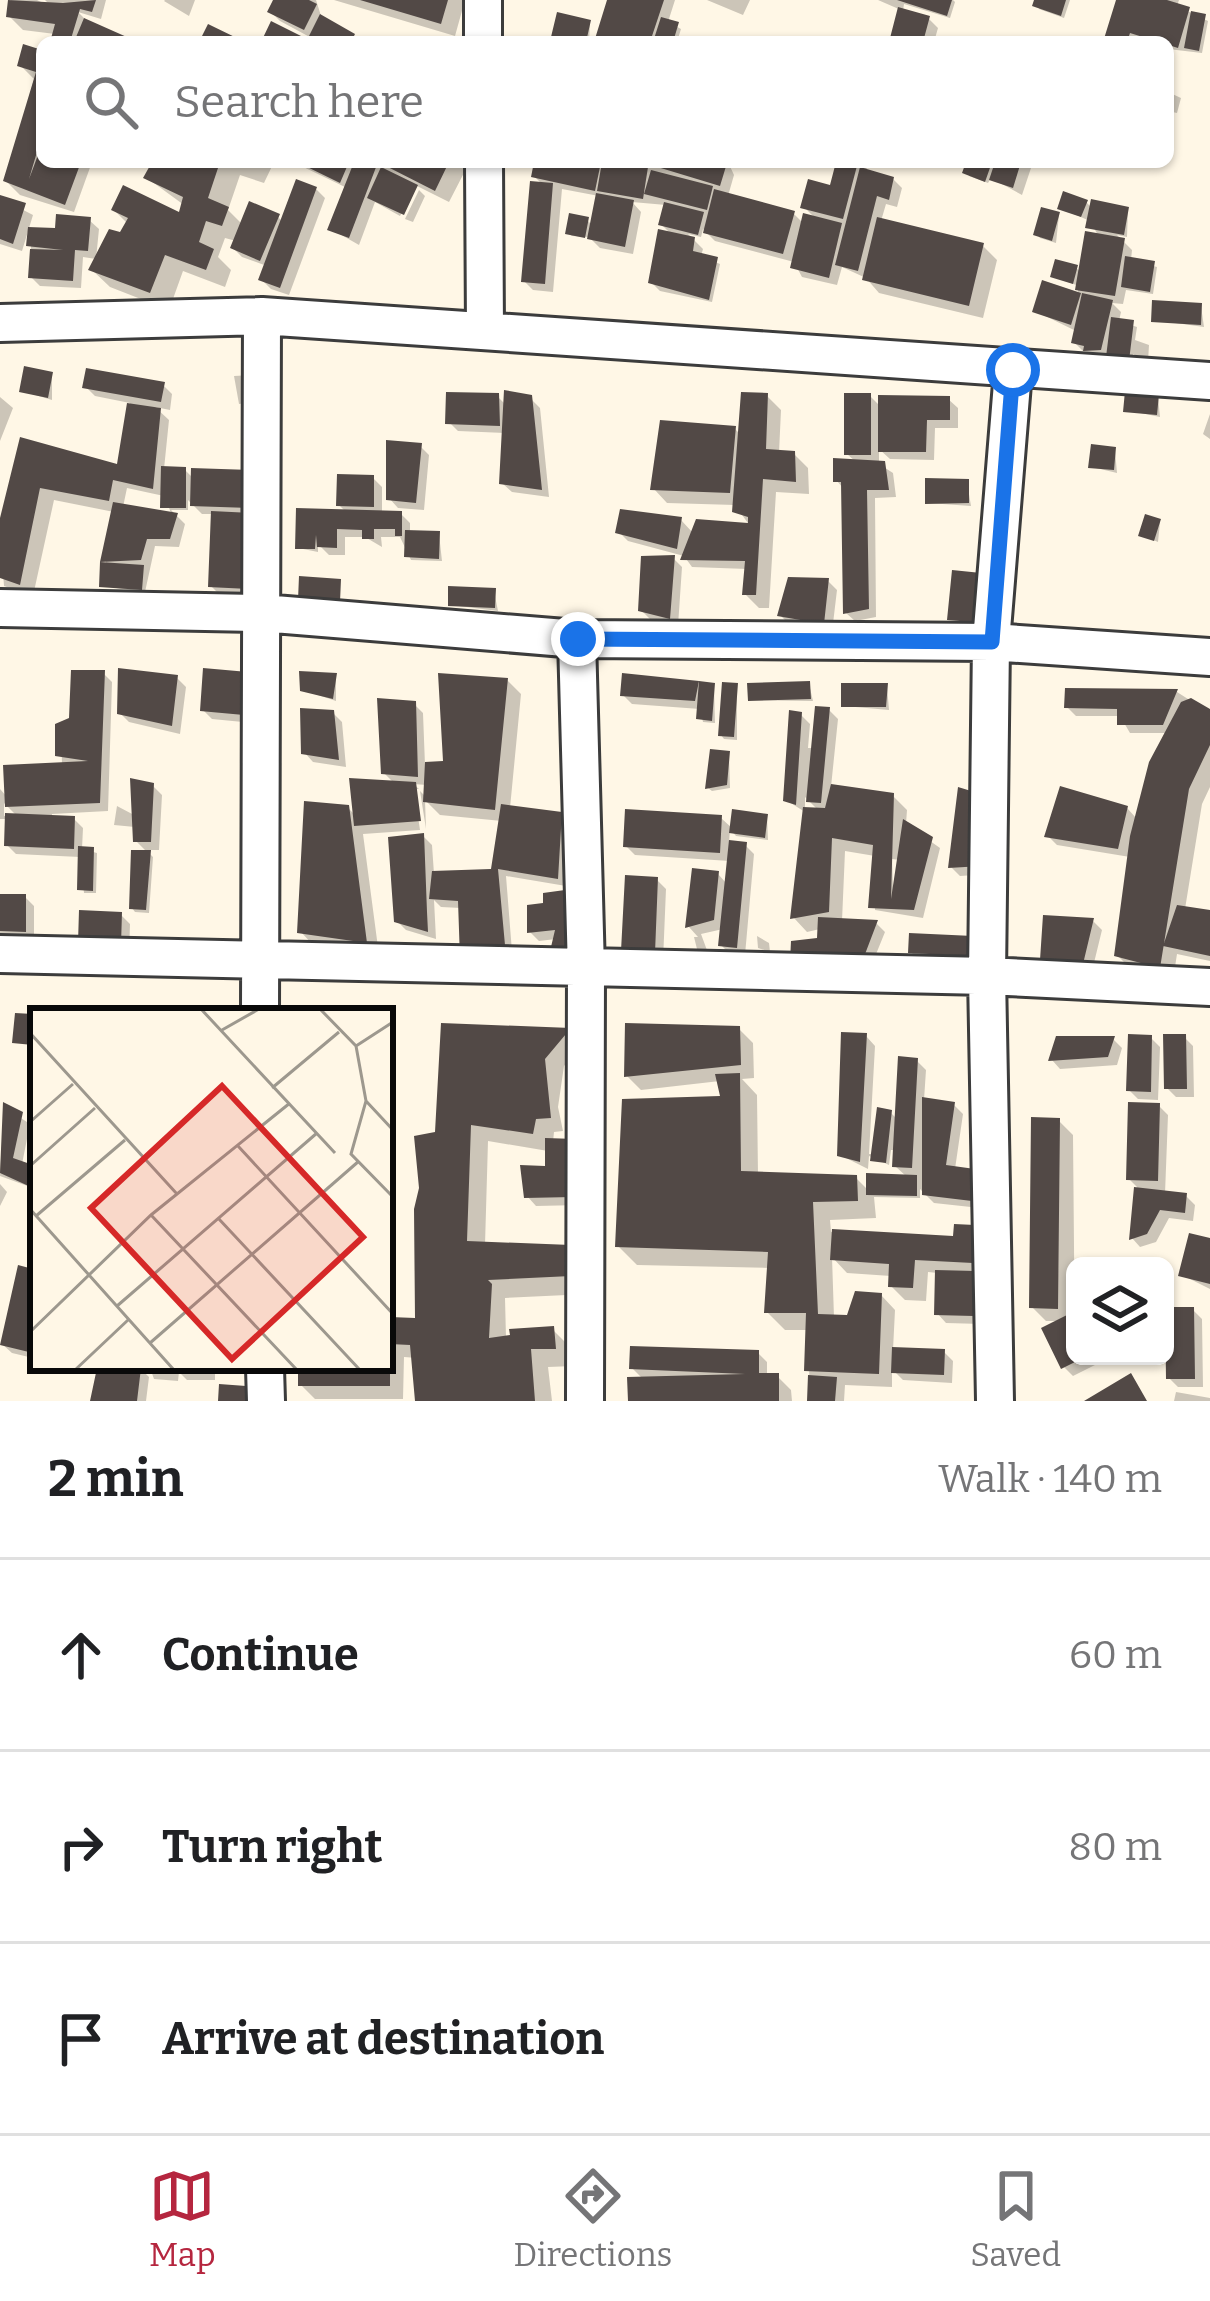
<!DOCTYPE html>
<html lang="en">
<head>
<meta charset="utf-8">
<style>
	:root { --surface:#fff; --page:#f6f6f6; --text:#202124; --muted:#757577; --line:#e0e0e0; --accent:#b5263f }
	body { margin:0; font-family:Bitter,serif; background:var(--page); color:var(--text) }
	.controls { position:absolute; right:36px; bottom:36px; display:grid; overflow:hidden; border-radius:18px; box-shadow:0 3px 9px #0004 }
	.controls button { width:108px; height:108px; display:grid; place-items:center; padding:0; border:0; border-bottom:3px solid var(--line); background:var(--surface); color:var(--text); font:60px sans-serif }
	.stop { position:absolute; width:36px; height:36px; margin:-27px; border:9px solid #1a73e8; border-radius:50%; background:#fff }
	.stop.end { background:#1a73e8; border-color:#fff; box-shadow:0 3px 12px #0008 }
	.list { margin:0; padding:0; list-style:none }
	h2 { display:flex; justify-content:space-between; align-items:center; height:156px; margin:0; padding:0 48px; font-size:51px }
	h2 small { font-size:39px; font-weight:400; color:var(--muted) }
	.list li { display:grid; grid-template-columns:78px 1fr auto; gap:36px; align-items:center; box-sizing:border-box; height:192px; padding:0 48px; border-top:3px solid var(--line) }
	.list b { display:block; font-size:45px; white-space:nowrap }
	.list em { font-size:39px; font-style:normal; color:var(--muted) }
	.icon { flex:none; width:66px; height:66px; fill:none; stroke:currentColor; stroke-width:2; stroke-linecap:round; stroke-linejoin:round }
	.map { position:relative; flex:none; width:1210px; height:1401px; overflow:hidden }
	.search { position:absolute; background:var(--surface); box-shadow:0 3px 9px #0004; left:36px; right:36px; top:36px; height:132px; display:flex; align-items:center; gap:30px; box-sizing:border-box; padding:0 42px; border-radius:18px; color:var(--muted); font-size:45px }
	.sheet { height:732px; background:var(--surface) }
	nav { display:flex; justify-content:space-around; align-items:center; box-sizing:border-box; height:168px; border-top:3px solid var(--line); background:var(--surface); font-size:33px; color:var(--muted) }
	nav a { display:grid; justify-items:center; gap:6px }
	nav .on { color:var(--accent) }
	.map>svg:first-child { display:block }
</style>
</head>
<body>
<div class="map">
<svg width="1210" height="1401" viewBox="0 0 1210 1401">
	<rect width="100%" height="100%" fill="#fff7e6"/>
	<path fill="#0003" fill-rule="evenodd" d="M11,0H37L53,8L45,0H106L101,19L78,12L90,24L130,42H53L55,34L23,30L9,16Z
		M195,0L189,16L164,1L165,0Z
		M276,0H316L322,19L362,42H319L280,21L271,12Z
		M334,0H465L455,36Z
		M611,0H675L668,22L681,29L677,42H597Z
		M707,0H750L743,15Z
		M878,0H953L955,2L950,18L904,4L903,11L929,19L938,28L934,42H892L901,10Z
		M1037,0H1070L1064,18L1039,9Z
		M1119,0H1179L1177,6L1208,21L1202,53L1168,49V42H1106Z
		M590,23L589,42L554,36Z
		M42,53V162H92L74,212L20,195L6,181L34,79L20,65Z
		M1168,92L1181,98L1177,113L1168,111Z
		M155,162H274L264,183L240,175L228,210L243,225L278,217L283,222L316,189L325,198L289,295L271,289L262,280L267,266L242,257L233,248L236,241L225,238L218,257L231,270L225,287L183,271L169,310L110,287L91,269L128,224L114,210L181,216L184,205L147,178Z
		M293,162H459L466,169L449,202L417,186L400,216L375,202L359,245L331,229L347,188Z
		M537,162H612L645,170L646,165L637,162H728L734,175L728,196L793,213L804,224L817,220L804,207L832,189L838,167L830,162H868L866,172L893,179L902,188L897,207L886,204L881,221L983,246L997,260L983,318L879,293L866,278L842,267L837,285L802,277L794,262L715,241L703,229L701,237L688,234L703,249L701,256L720,264L712,302L660,291L651,282L672,235L661,224L666,205L632,202L641,212L633,254L600,248L589,237L572,236L568,233L587,220L593,226L599,196L562,189L553,292L533,290L524,281L541,183L534,176Z
		M969,162H1033L1022,195L991,178L988,183L969,176Z
		M419,190L425,196L413,222L405,219Z
		M0,198L33,215L22,251L0,244Z
		M1086,202L1092,208L1128,209L1127,237L1117,235L1132,250L1131,260L1157,267L1153,294L1126,290L1123,304L1112,303L1121,312L1119,321L1137,327L1135,340L1149,345L1148,362L1133,354L1132,363L1083,351L1074,342L1076,331L1035,311L1077,295L1079,286L1054,277L1076,268L1081,272L1099,237L1090,221L1060,208Z
		M1059,215L1056,243L1040,238L1037,234Z
		M89,220L99,229L96,259L83,257L81,288L40,286L31,277V230L57,232Z
		M1201,306L1204,327L1154,320Z
		M52,375V400L22,391Z
		M252,375L257,402L239,404L234,376Z
		M163,385L172,394L170,410L155,407L169,420L164,469L185,470L194,479L250,473L257,597L220,595L211,586L214,514H202L188,500V510H171L185,524L179,547L155,546L145,592L102,586L114,512L54,500L33,596L4,586L0,531L22,440L119,471L130,403L95,396L86,387ZM127,488L164,496L172,515L123,507Z
		M497,396L506,405L530,398L540,408L549,497L512,492L502,483L505,433L458,431L449,422Z
		M767,396L781,410L779,453L794,454L808,468L809,494L776,492L769,608H759L745,594L747,569L692,567L684,556L628,541L619,532L681,520L693,533L750,526L735,505L667,503L654,489L735,429L741,435Z
		M870,396L881,407L948,399L958,408V428H935L934,460L890,459L879,449V464L893,473L896,497L875,498L876,617L855,621L846,613L844,489L836,480L856,462L847,454Z
		M0,397L13,408L0,441Z
		M1158,397L1160,417L1126,410Z
		M1210,414V439L1203,434Z
		M420,446L429,455L424,510L398,508L389,498Z
		M1115,450L1117,473L1092,467Z
		M373,478L382,487V513L401,514L410,523V533L439,534L442,561L411,560L400,537H381L382,547L365,537H345V555H329L318,544V552L298,548L347,513L339,505Z
		M967,482L971,506L928,503Z
		M1160,522L1158,542L1141,535Z
		M673,558L682,567L678,626L650,619L641,610Z
		M828,581L837,590L832,632L789,624L780,615Z
		M494,591L498,611L451,605Z
		M103,673L112,682L108,811L52,814V818L74,819L83,828L82,849L97,853L96,893H84L80,857L16,854L7,845L8,819H0V789L7,797L62,765L61,724L72,720ZM4,803L18,817L4,816Z
		M246,675L253,723L212,719L203,710Z
		M336,676V701L303,690Z
		M176,677L186,687L180,734L129,722L120,713Z
		M625,677L714,686L715,723L703,722L700,709L632,704L623,695Z
		M507,680L521,694L510,808L561,815L570,824L566,886L506,876L513,964L461,908L441,907L434,900L436,939L406,930L397,921L423,836L432,845L434,874L494,872L502,821L440,815L425,800L426,829L420,791L426,797L427,785L413,784L419,789H414L420,830L363,834L379,955L314,946L300,931L348,808L356,816L395,784L384,773L414,704L423,713L425,765L446,764Z
		M809,684L813,701L750,700Z
		M737,686V740L724,739L721,735Z
		M887,686L889,710L844,706Z
		M1068,691L1177,692L1210,713V787L1202,804L1185,909L1210,913V961L1177,954L1173,980L1131,969L1117,955L1130,857L1057,845L1048,836L1127,808L1137,819L1168,733H1130L1120,716H1076L1067,707Z
		M829,710L838,719L831,787L893,796L907,810L906,824L940,848L923,918L875,910V856L845,851L842,921L876,923L885,932L870,969L820,941V929L807,932L794,918L805,812L786,800L801,715L810,724L808,748H814ZM805,797L818,810H805ZM892,859L900,860L897,887H893Z
		M333,713L342,722L346,767L313,762L304,752Z
		M729,754L730,788L712,791L708,788Z
		M153,786L162,795L159,850H146L153,857L149,913L135,912L132,908L148,853L136,841L135,827L114,825L117,806L134,815Z
		M960,791L990,874L960,876L951,867Z
		M767,817L768,840L736,836L730,829L729,843L745,845L754,854L745,955L730,954L721,945L723,929L701,934L708,953H698L694,937H698L689,927L718,874L727,884L730,861L635,855L626,846L721,818L733,829Z
		M657,880L666,889L663,961L633,959Z
		M564,893L573,902L577,955H563L555,946L556,939L539,941L530,932L546,906Z
		M0,897H25L34,906V939H0Z
		M121,915L130,924L129,953L90,951Z
		M1093,921L1102,930L1092,971L1052,968L1043,959Z
		M757,936L769,943L770,952L758,948Z
		M981,948L980,964L920,961L911,952Z
		M739,1029L753,1043L754,1078L742,1079L757,1095L758,1175L856,1178L869,1191L907,1177L895,1166L896,1150H891L889,1165L869,1156L868,1169L840,1155L866,1036L875,1046L869,1154H874L891,1113L898,1120L917,1061L926,1070L924,1100L954,1105L963,1114L955,1169L973,1172L980,1208L934,1203L920,1189V1198L874,1197L876,1218L830,1220L831,1232L956,1240L974,1228L982,1324L946,1323L937,1313L938,1273L928,1272L926,1301L905,1300L891,1286V1276L847,1273L832,1257L834,1317L849,1318L881,1295L895,1310L893,1350L944,1352L953,1361L952,1383L903,1380L892,1369V1387L845,1385L844,1401H810L808,1330H785L767,1312L770,1268L637,1265L618,1246L724,1099L720,1081L641,1090L627,1076Z
		M569,1031L582,1044L564,1066L558,1107L563,1131L554,1132L553,1142L581,1205L536,1206L527,1196L548,1169V1151L488,1141L485,1245L570,1247L588,1294L505,1298L506,1338L553,1330L571,1348L574,1366L548,1367L552,1401H418L417,1358L404,1357L403,1399H315L301,1385V1368H390V1320L417,1321L449,1037Z
		M1184,1037L1193,1046L1194,1097H1176L1167,1088Z
		M1151,1038L1160,1047L1158,1100L1138,1099L1129,1090Z
		M1113,1039L1122,1048L1117,1065L1060,1069L1052,1060Z
		M1159,1106L1168,1115L1165,1194L1186,1196L1195,1205L1193,1221L1169,1218L1156,1242L1140,1247L1132,1238L1137,1187L1129,1179Z
		M4,1107L30,1124L22,1164L33,1169V1188L0,1176Z
		M1059,1121L1073,1135L1075,1356H1113L1073,1376L1064,1367L1061,1321H1046L1032,1307Z
		M0,1184L7,1192L0,1206Z
		M1210,1242V1289L1182,1275Z
		M33,1272V1358L12,1353L2,1344Z
		M1193,1310L1202,1319L1203,1387H1178L1169,1378Z
		M758,1353L767,1362V1376H777L791,1390L792,1401H631L643,1379L632,1368Z
		M100,1368H140L149,1377L146,1401H93Z
		M150,1368H215V1380H187L179,1372L178,1381L154,1379Z
		M1176,1392L1210,1398V1401H1174Z"/>
	<path fill="#524946" d="M8,0L63,3L96,0L92,12L80,9L70,42H50L55,24L6,17Z
		M273,0H309L317,4L304,30L267,12Z
		M360,0H448L441,24Z
		M607,0H664L650,42H594Z
		M897,0H952L947,16Z
		M1034,0H1066L1061,16L1032,6Z
		M1116,0H1167L1190,7L1178,48L1130,33L1127,42H1103Z
		M898,7L930,16L923,42H889Z
		M1191,11L1206,14L1199,51L1184,48Z
		M557,12L591,20L586,42L551,37Z
		M320,14L355,34L351,42H317L309,36Z
		M661,17L679,22L673,42H653Z
		M84,18L138,42H74Z
		M271,21L313,42H261Z
		M208,24L245,42H199Z
		M23,44L42,50V135L29,179L41,147L42,162H81L65,205L3,181L36,72L17,66Z
		M152,162H220L208,198L229,207L222,226L206,221L199,242L214,249L206,270L165,255L150,293L88,270L109,229L120,232L128,218L111,210L123,185L179,212L183,197L143,178Z
		M297,162H349L340,183Z
		M354,162H449L435,191L378,162L349,238L327,230Z
		M534,162H601L595,191L531,177Z
		M602,162L648,167L643,199L597,191Z
		M641,162H723L727,163L720,186Z
		M836,162H858L843,219L800,208L808,179L830,185Z
		M966,162H992L985,182L962,173Z
		M995,162H1021L1013,188L989,180Z
		M381,167L418,185L404,215L367,198Z
		M860,167L894,177L889,200L877,196L858,271L835,265Z
		M651,170L713,186L707,210L644,194Z
		M296,179L317,187L280,288L258,280Z
		M530,181L553,183L545,284L521,282Z
		M714,189L795,211L783,254L703,233Z
		M1063,191L1088,200L1081,217L1057,209Z
		M596,193L634,200L625,247L587,239Z
		M0,195L26,203L13,244L0,239Z
		M1091,199L1129,207L1124,235L1085,228Z
		M249,201L280,214L260,261L230,248Z
		M664,202L704,212L698,235L658,225Z
		M1041,207L1060,212L1052,241L1033,235Z
		M569,213L589,217L585,238L565,234Z
		M803,213L842,223L829,278L790,268Z
		M56,214L91,217L88,251L75,250L73,281L28,278L30,249L63,250L26,246L28,227L55,228Z
		M877,217L984,243L969,306L862,280Z
		M658,229L695,237L693,251L718,257L709,300L648,283Z
		M1085,231L1125,238L1115,296L1075,290Z
		M1125,256L1155,261L1150,292L1121,287Z
		M1055,259L1078,265L1073,284L1050,277Z
		M1042,280L1081,293L1071,325L1032,312Z
		M1082,293L1113,300L1101,350L1083,351L1084,346L1071,343Z
		M1152,300L1202,303L1201,325L1151,322Z
		M1111,317L1134,320L1129,361L1106,357Z
		M24,366L53,372L48,398L19,392Z
		M86,368L165,382L161,402L82,388Z
		M504,390L532,395L542,490L499,484Z
		M1125,391L1159,394L1157,415L1123,412Z
		M446,392L499,393L500,426L445,424Z
		M741,392L768,393L766,449L795,451L796,482L763,479L756,595H742L745,561L680,560L696,519L748,523V517L732,512Z
		M844,393H871V455H844Z
		M878,395L950,396V420H927L926,452H878Z
		M127,403L161,408L153,489L113,480L109,501L40,488L20,585L0,578V518L20,437L117,464Z
		M660,420L736,426L730,493L650,490Z
		M386,440L422,443L416,503L386,500Z
		M1091,444L1116,447L1114,470L1088,468Z
		M833,458L885,461L889,490H867L869,609L843,614L841,482H833Z
		M161,466L186,467V508H160Z
		M191,468L251,470L250,508L190,506Z
		M337,474L374,475V507L336,506Z
		M925,478L969,479V503L925,504Z
		M113,502L178,513L170,539H147L141,560L100,562Z
		M296,508L402,511V536H395V529H374V539H362V530L337,529V548L317,547L316,535L315,549H295Z
		M620,509L682,517L677,549L615,533Z
		M211,511L252,513L249,589L208,587Z
		M1145,514L1161,519L1154,541L1138,536Z
		M405,530L440,531L439,559L404,557Z
		M675,555L670,619L638,611L641,556Z
		M100,562L144,565L142,590L99,587Z
		M952,570L991,574L986,623L947,620Z
		M299,576L341,579L340,602L298,600Z
		M788,577L829,578L824,624L777,616Z
		M448,586L496,588L495,608L448,606Z
		M118,668L178,675L172,726L117,714Z
		M203,668L248,672L244,715L200,711Z
		M71,670H105L100,803L5,807L3,765L88,761L55,756V724L69,718Z
		M299,671L337,673L333,699L300,691Z
		M438,673L508,678L495,810L423,802L425,762L443,761Z
		M622,673L699,681L695,701L620,696Z
		M699,681L715,683L712,721L696,719Z
		M810,681L811,699L748,701L747,683Z
		M722,682L738,683L734,737L718,736Z
		M841,683H888L886,707H841Z
		M1065,688L1178,689L1163,725H1117V709L1064,708Z
		M377,698L416,701L418,777L381,774Z
		M1191,698L1210,709V745L1189,789L1160,968L1114,956L1130,836L1149,762L1181,702Z
		M815,706L830,707L821,803L806,802Z
		M300,708L334,710L339,760L301,754Z
		M789,710L802,712L796,805L783,801Z
		M710,749L730,751L727,785L705,789Z
		M130,778L154,783L151,842H133Z
		M349,778L416,782L421,821L354,826Z
		M831,784L894,793L891,899L903,819L933,837L914,910L868,908L873,845L832,838L829,912L790,919L803,807L825,808Z
		M1060,786L1128,806L1118,849L1044,837Z
		M958,787L981,794L982,866L948,868Z
		M304,801L349,805L367,943L297,933Z
		M501,804L562,812L558,879L498,869L506,956L460,959L458,901L429,899L432,871L491,869Z
		M625,809L722,815L720,853L623,847Z
		M732,809L768,814L765,838L729,833Z
		M5,813L75,816L74,849L4,846Z
		M424,833L427,912L428,932L394,922L388,837Z
		M729,840L747,842L737,948L718,946Z
		M78,846L94,847L93,891L77,890Z
		M131,850H151L146,910L129,909Z
		M692,868L719,871L714,920L685,928Z
		M625,875L658,877L655,953L621,951Z
		M565,890L569,948L551,947L555,930L527,933V905L543,903V893Z
		M0,894H26V932L0,931Z
		M1177,905L1210,910V956L1163,946Z
		M79,910L122,912L121,945L78,943Z
		M1043,915L1094,918L1083,964L1040,960Z
		M818,917L878,920L862,962H790L791,941L817,938Z
		M909,933L973,936L972,956L908,953Z
		M15,1013L33,1014V1045L12,1043Z
		M441,1023L571,1028L545,1059L551,1118L536,1119L533,1134L471,1125L467,1241L571,1245V1276L488,1280L492,1284L489,1338L510,1335L509,1329L554,1326L556,1349H531L535,1401H415L410,1345L390,1344V1317L415,1318L414,1209L419,1188L414,1136L435,1132Z
		M625,1023L740,1026L741,1065L624,1077Z
		M841,1032L867,1033L860,1162L837,1156Z
		M1128,1034L1152,1035L1151,1092L1126,1091Z
		M1163,1034H1186L1187,1089H1164Z
		M1056,1036H1115L1108,1057L1048,1061Z
		M898,1056L918,1058L912,1168L892,1167Z
		M740,1073L741,1171L857,1175L858,1201L813,1202L818,1314L847,1315L855,1291L882,1293L879,1374L804,1371L806,1313H764L768,1252L615,1247L622,1099L720,1096L715,1074Z
		M922,1097L955,1102L946,1165L975,1169L972,1201L922,1195Z
		M3,1102L23,1112L13,1158L33,1165V1188L0,1173Z
		M1128,1102L1160,1103L1158,1181L1126,1180Z
		M877,1107L892,1110L886,1163L870,1161Z
		M1031,1117L1060,1118L1058,1309L1029,1308Z
		M545,1138L576,1139L573,1197L524,1198L520,1165L545,1166Z
		M866,1173L917,1175V1196L866,1195Z
		M1134,1187L1187,1193L1185,1213L1160,1210L1147,1234L1129,1240Z
		M954,1224L975,1225L973,1263L915,1260L913,1288L888,1287L889,1264L830,1260L832,1229L953,1236Z
		M1189,1233L1210,1238V1284L1178,1276Z
		M18,1265L33,1269V1353L0,1345Z
		M935,1270L975,1271L974,1316L934,1315Z
		M1165,1307H1194L1195,1379H1166Z
		M1075,1311V1356H1087L1061,1369L1041,1328Z
		M630,1346L759,1350V1373H779V1401H628L627,1377L745,1374L629,1369Z
		M892,1347L945,1349L944,1375L891,1373Z
		M97,1368H141L137,1401H90Z
		M298,1368H390V1386H298Z
		M1131,1373L1147,1401H1084Z
		M808,1375L837,1377L835,1401H807Z
		M219,1384L246,1386L245,1401H218Z"/>
	<g fill="none" stroke-linecap="round" stroke-linejoin="round">
		<defs>
			<path id="street" d="M483,0V42
				M484,162L485,331
				M0,323L262,316L1210,381
				M0,608L262,613L577,639L991,642L1210,657
				M577,639L586,970L585,1401
				M0,954L987,976L1210,987
				M260,1011L262,316
				M265,1368L266,1401
				M995,1401L987,976L991,642L1013,371"/>
		</defs>
		<use href="#street" stroke="#3c3c3c" stroke-width="42"/>
		<use href="#street" stroke="#fff" stroke-width="36"/>
	</g>
	<g fill="none" stroke-linecap="round" stroke-linejoin="round">
		<path stroke="#1a73e8" stroke-width="15" d="M578,639L992,642L1013,370"/>
	</g>
	<g transform="translate(30 1008)">
		<rect width="363" height="363" fill="#fff7e6"/>
		<path fill="none" stroke="#9d988e" stroke-width="3" d="M171,1L305,145M290,1L326,38L336,93L321,146L363,189M192,22L229,1M0,25L147,186M326,38L363,14M242,80L309,24M336,93L363,122M0,114L43,76M208,138L363,306M0,158L65,100M0,201L144,362M121,207L267,362M6,208L95,132M188,210L330,362M87,298L287,125M0,324L121,207L260,95M120,335L329,153M45,362L98,312"/>
		<path fill="#d62828" fill-opacity="0.15" stroke="#d62828" stroke-width="6" d="M192,78L333,229L202,351L61,200Z"/>
		<rect width="363" height="363" fill="none" stroke="#090909" stroke-width="6"/>
	</g>
</svg>
<div class="controls">
<button><svg class="icon" aria-label="layers" viewBox="0 0 24 24"><path d="M12 4l9 5-9 5-9-5zM3 14l9 5 9-5"/></svg></button>
</div>
<div class="stop" style="left:1013px;top:370px"></div>
<div class="stop end" style="left:578px;top:639px"></div>
<div class="search"><svg class="icon" aria-label="search" viewBox="0 0 24 24"><circle cx="10" cy="10" r="6"/><path d="M15 15l6 6"/></svg>Search here</div>
</div>
<section class="sheet">
<h2>2 min<small>Walk · 140 m</small></h2>
<ul class="list">
<li><svg class="icon" aria-label="ahead" viewBox="0 0 24 24"><path d="M12 20V5M6 11l6-6 6 6"/></svg><div><b>Continue</b></div><em>60 m</em></li>
<li><svg class="icon" aria-label="right" viewBox="0 0 24 24"><path d="M7 20v-9h11M14 6l5 5-5 5"/></svg><div><b>Turn right</b></div><em>80 m</em></li>
<li><svg class="icon" aria-label="arrive" viewBox="0 0 24 24"><path d="M6 21V4h12l-3 4 3 4H6"/></svg><div><b>Arrive at destination</b></div></li>
</ul>
</section>
<nav>
<a class="on"><svg class="icon" aria-label="map" viewBox="0 0 24 24"><path d="M3 6l6-2 6 2 6-2v14l-6 2-6-2-6 2zM9 4v14M15 6v14"/></svg>Map</a>
<a><svg class="icon" aria-label="directions" viewBox="0 0 24 24"><path d="M12 3l9 9-9 9-9-9zM9 14v-3h6M13 9l2 2-2 2"/></svg>Directions</a>
<a><svg class="icon" aria-label="saved" viewBox="0 0 24 24"><path d="M7 4h10v16l-5-4-5 4z"/></svg>Saved</a>
</nav>
</body>
</html>
